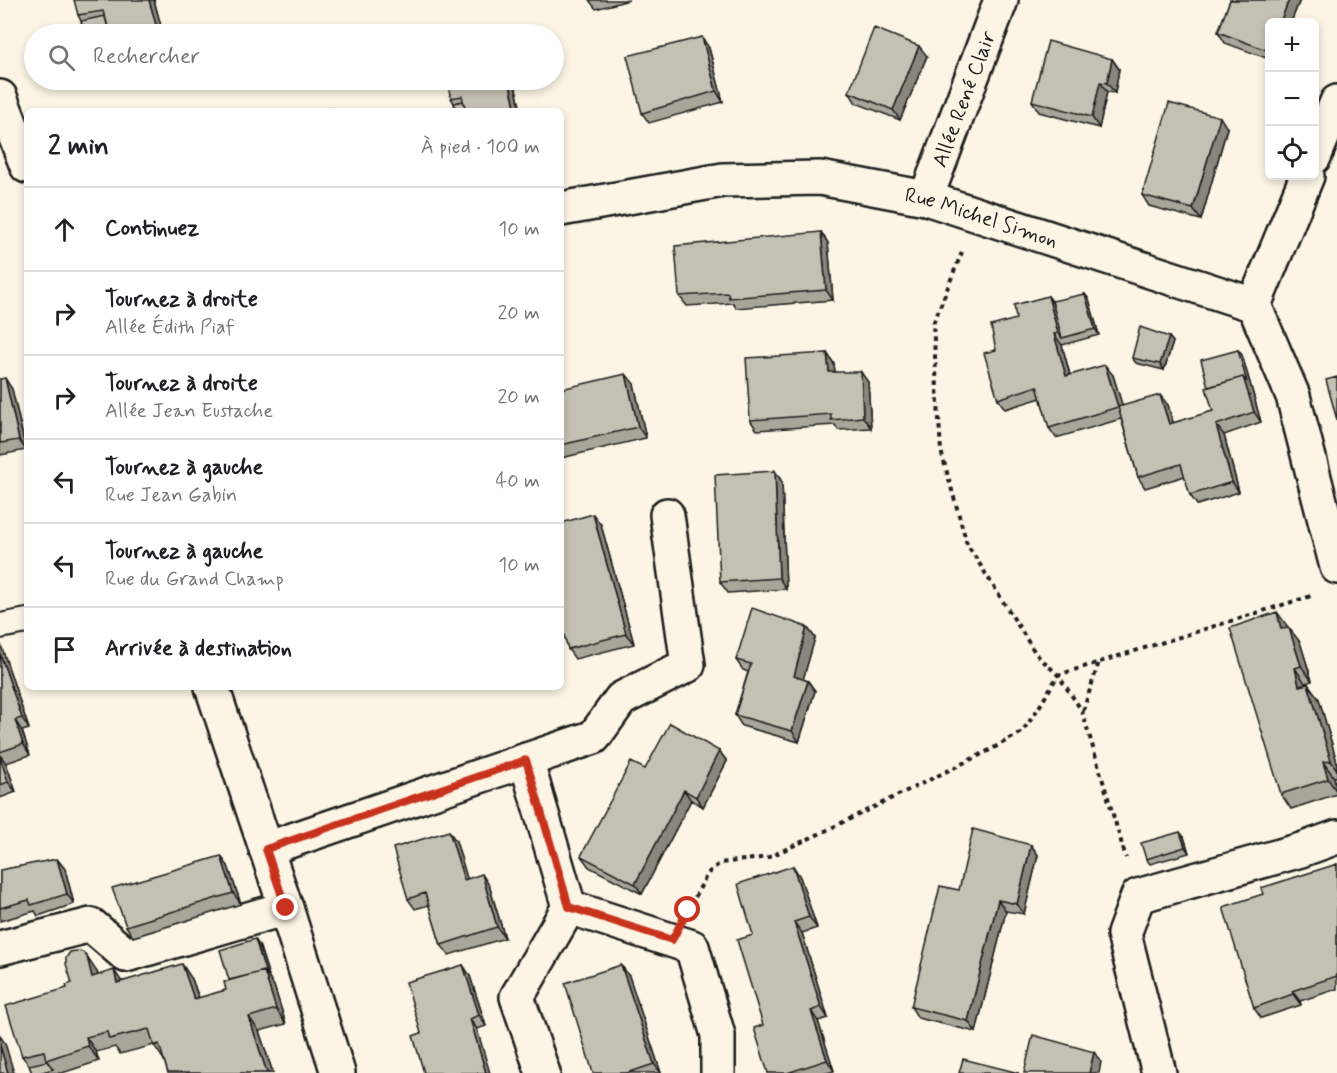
<!DOCTYPE html>
<html lang="fr">
<head>
<meta charset="utf-8">
<style>
	:root { --surface:#fff; --page:#f6f6f6; --text:#202124; --muted:#757577; --line:#e0e0e0 }
	body { margin:0; font-family:Mynerve,sans-serif; background:var(--page); color:var(--text) }
	.controls { position:absolute; right:18px; top:18px; display:grid; overflow:hidden; border-radius:9px; box-shadow:0 3px 9px #0003 }
	.controls button { width:54px; height:54px; display:grid; place-items:center; padding:0; border:0; border-bottom:2px solid var(--line); background:var(--surface); color:var(--text); font:30px sans-serif }
	.stop { position:absolute; width:18px; height:18px; margin:-14px; border:4px solid #c8321e; border-radius:50%; background:#fff }
	.stop.end { background:#c8321e; border-color:#fff; box-shadow:0 2px 6px #0008 }
	.list { margin:0; padding:0; list-style:none }
	h2 { display:flex; justify-content:space-between; align-items:center; height:78px; margin:0; padding:0 24px; font-size:26px }
	h2 small { font-size:20px; font-weight:400; color:var(--muted) }
	.list li { display:grid; grid-template-columns:39px 1fr auto; gap:18px; align-items:center; box-sizing:border-box; height:84px; padding:0 24px; border-top:2px solid var(--line) }
	.list b { display:block; font-size:22px; white-space:nowrap }
	.list p { margin:0; font-size:20px; white-space:nowrap; color:var(--muted) }
	.list em { font-size:20px; font-style:normal; color:var(--muted) }
	.icon { flex:none; width:33px; height:33px; fill:none; stroke:currentColor; stroke-width:2; stroke-linecap:round; stroke-linejoin:round }
	.map { position:relative; flex:none; width:1337px; height:1073px; overflow:hidden }
	.search { position:absolute; background:var(--surface); box-shadow:0 3px 9px #0003; left:24px; top:24px; width:540px; height:66px; display:flex; align-items:center; gap:15px; box-sizing:border-box; padding:0 21px; border-radius:33px; color:var(--muted); font-size:22px }
	.panel { position:absolute; background:var(--surface); box-shadow:0 3px 9px #0003; left:24px; top:108px; width:540px; height:582px; border-radius:9px }
	.map>svg:first-child { display:block }
</style>
</head>
<body>
<div class="map">
<svg width="1337" height="1073" viewBox="0 0 1337 1073">
	<rect width="100%" height="100%" fill="#fcf5e5"/>
	<filter id="ink" filterUnits="userSpaceOnUse"><feTurbulence type="fractalNoise" baseFrequency=".0167" numOctaves="2"/><feDisplacementMap in="SourceGraphic" scale="12" xChannelSelector="R" yChannelSelector="G"/><feConvolveMatrix kernelMatrix="1 2 1 2 8 2 1 2 1" color-interpolation-filters="sRGB"/></filter>
	<g filter="url(#ink)">
		<g fill="none" stroke-linecap="round" stroke-linejoin="round">
			<defs>
				<path id="service" d="M0,626L27,621"/>
				<g id="minor">
					<path d="M0,97L27,166"/>
					<path d="M1314,157L1337,102"/>
					<path id="s1" d="M926,198L1001,0"/>
					<path id="s2" d="M561,209L723,180L820,178L926,198L1254,305L1307,176"/>
					<path d="M1254,305L1293,396L1337,567"/>
					<path d="M212,687L286,908L338,1073"/>
					<path d="M526,760L569,907L517,997L543,1073"/>
					<path d="M266,849L594,737L621,699L688,665L667,515"/>
					<path d="M569,907L692,947L718,1035V1073"/>
					<path d="M0,948L91,925L126,955L286,908"/>
					<path d="M1159,1073L1124,934L1138,896L1301,850L1337,837"/>
				</g>
			</defs>
			<use href="#service" stroke="#1c1c1c" stroke-width="28"/>
			<use href="#minor" stroke="#1c1c1c" stroke-width="38"/>
			<path stroke="#1c1c1c" stroke-width="4" stroke-dasharray="4.5 4.5" stroke-linecap="butt" d="M962,252L933,324L941,451L967,544L1036,654L1058,675L1082,711L1126,858
				M1083,711L1099,662
				M691,905L707,874L720,863L769,857L819,834L990,750L1022,732L1038,709L1058,675L1311,596"/>
			<use href="#service" stroke="#fcf5e5" stroke-width="24"/>
			<use href="#minor" stroke="#fcf5e5" stroke-width="33"/>
		</g>
		<path fill="#a9a59a" stroke="#1c1c1c" stroke-width="1.5" d="M154,0L163,34H86L81,21L78,15Z
			M589,0H629L596,9Z
			M1230,0H1300L1291,22H1269V59L1225,43L1218,32Z
			M709,48L723,102L649,123L642,113Z
			M927,56L900,120L856,103L849,92Z
			M1112,59L1119,69L1115,93L1107,92L1099,128L1039,112L1032,101Z
			M514,80L521,111H456L454,103L451,98Z
			M1227,128L1201,220L1149,206L1142,195Z
			M821,232L828,243L833,300L736,308L733,303L687,306L679,296Z
			M1048,296L1052,301L1089,299L1099,335L1062,345L1070,375H1113L1122,406L1168,405L1173,423L1213,411L1208,387L1238,350L1242,355L1261,422L1224,435L1239,492L1197,505L1190,495L1185,476L1145,488L1138,477L1121,419L1056,438L1049,428L1041,398L1005,409L998,399L996,350L1016,319Z
			M1169,337L1173,342L1164,370L1136,363L1132,358Z
			M827,353L834,364L835,372L868,382L871,428L838,430L835,425L757,430L750,420Z
			M0,379L12,389L26,450L0,455Z
			M634,384L646,438L561,458V389Z
			M775,471L782,482L786,589L728,593L720,582Z
			M601,525L634,644L575,659L568,649Z
			M807,627L815,638L803,679L808,681L815,691L799,742L742,726L735,715L748,672L743,670L736,660Z
			M1288,628L1300,642L1312,681L1305,683L1306,684H1308L1319,699L1337,762V777H1334L1337,789V794L1291,809L1281,794Z
			M0,644L29,729L22,731L30,755L6,763L16,792L0,798Z
			M719,751L727,761L703,807L691,800L642,894L589,867L581,856L645,769Z
			M1184,837L1189,853L1150,864L1146,859Z
			M456,841L467,879L489,885L505,938L449,955L441,945L429,905L415,909L408,899Z
			M1031,845L1038,855L1024,914L1006,911L976,1032L918,1018L911,1007L959,890Z
			M57,859L65,869L74,904L38,916L35,911L0,921V870Z
			M1337,864V989L1300,1001L1301,1005L1261,1018L1254,1008L1263,894Z
			M228,866L241,904L133,937L126,926Z
			M793,866L800,877L817,928L802,933L828,1018L818,1021L834,1071L827,1073H768L753,935Z
			M259,945L269,976L268,977L274,986L286,1024L259,1031L273,1073H168L164,1060L154,1045L120,1054L115,1047L96,1052L99,1061L62,1073H32L29,1065L22,1056L67,988L72,983L97,972L98,975L122,981L192,979L199,998L226,990L229,980Z
			M463,965L470,976L486,1026L477,1029L421,1033Z
			M621,965L629,976L661,1073H593Z"/>
		<path fill="#89867d" stroke="#1c1c1c" stroke-width="1.5" d="M149,0H154L163,34H160L158,32Z
			M1289,0H1300L1291,22H1280Z
			M702,37L709,48L723,102L716,91Z
			M919,46L927,56L900,120L893,110Z
			M1112,59L1119,69L1115,93L1107,83Z
			M509,80H514L521,111H516Z
			M1100,82L1107,92L1099,128L1092,117Z
			M1220,117L1227,128L1201,220L1193,209Z
			M821,232L828,243L833,300L826,290Z
			M1085,294L1089,299L1099,335L1095,329Z
			M1048,296L1055,307L1062,338L1058,333Z
			M1054,334L1062,345L1073,387L1066,376Z
			M1169,337L1173,342L1164,370L1160,364Z
			M1238,350L1242,355L1261,422L1254,412L1243,377Z
			M827,353L834,364L836,383L829,372Z
			M1105,365L1113,375L1126,417L1118,407Z
			M861,372L868,382L871,428L863,417Z
			M626,374L634,384L646,438L638,427Z
			M5,378L12,389L26,450L19,440Z
			M1160,395L1168,405L1177,435L1169,424Z
			M1216,425L1224,435L1239,492L1232,482Z
			M775,471L782,482L786,589L779,578Z
			M593,514L601,525L634,644L626,634Z
			M1277,612L1288,627L1292,643L1281,629Z
			M807,627L815,638L801,687L794,676Z
			M1289,628L1300,642L1312,681L1301,666Z
			M0,644L1,645L29,729L22,718L0,654Z
			M1295,668L1305,683L1309,700L1299,686Z
			M808,681L815,691L799,742L792,731Z
			M1308,684L1319,699L1337,762V770L1331,761Z
			M15,720L22,731L30,755L23,744Z
			M719,751L727,761L703,807L696,797Z
			M0,755L6,763L16,792L8,782L0,757Z
			M1323,762L1334,777L1337,792L1328,779Z
			M684,790L691,800L642,894L635,884Z
			M449,831L456,841L471,891L464,880Z
			M1180,832L1184,837L1189,853L1185,847Z
			M1031,845L1038,855L1024,914L1017,904Z
			M221,856L228,866L241,904L233,893Z
			M57,859L65,869L74,904L67,894Z
			M793,866L800,877L817,928L809,917Z
			M482,874L489,885L505,938L497,927Z
			M998,900L1006,911L976,1032L968,1021Z
			M794,922L802,933L828,1018L821,1007Z
			M255,939L259,945L269,976L265,971Z
			M87,957L97,972L103,991L92,977Z
			M182,964L192,979L204,1014L194,999Z
			M463,965L470,976L486,1026L479,1015Z
			M621,965L629,976L661,1073L654,1064Z
			M114,970L124,985L117,983Z
			M264,971L274,986L286,1024L276,1009Z
			M1292,991L1300,1001L1301,1005L1293,994Z
			M811,1011L818,1021L834,1071L827,1060Z
			M249,1017L259,1031L273,1073H267Z
			M470,1019L477,1029L490,1073H486Z
			M0,1036L5,1043L14,1073H8L0,1046Z
			M86,1037L96,1052L99,1061L88,1046Z
			M1094,1052L1101,1062L1099,1073H1089Z"/>
		<path fill="#c4c0b3" stroke="#1c1c1c" stroke-width="1.5" d="M74,0H149L158,32L148,34H110L103,11L78,15Z
			M1230,0H1289L1280,22H1269V51L1218,32Z
			M105,16L110,34H102L100,29L84,32L81,21Z
			M874,28L919,46L893,110L849,92Z
			M702,37L716,91L642,113L627,56Z
			M1048,41L1112,59L1107,83L1100,82L1092,117L1032,101Z
			M446,80H509L516,111H466L462,96L451,98Z
			M463,101L466,111H456L454,103Z
			M1169,103L1220,117L1193,209L1142,195Z
			M333,108L334,111H317Z
			M821,232L826,290L729,298L728,293L679,296L675,246Z
			M1085,294L1095,329L1062,338L1052,301Z
			M1048,296L1058,333L1054,334L1066,376L1105,365L1118,407L1049,428L1037,386L998,399L984,353L996,350L991,326L1016,319L1014,305Z
			M1140,327L1169,337L1160,364L1132,358Z
			M1238,350L1247,382L1243,377L1208,387L1201,360Z
			M827,353L829,372H861L863,417L831,420V414L750,420L746,358Z
			M626,374L638,427L561,445V389Z
			M1243,377L1254,412L1216,425L1232,482L1190,495L1181,464L1138,477L1118,407L1160,395L1169,424L1213,411L1206,388Z
			M1337,377V420L1326,380Z
			M5,378L19,440L0,443V379Z
			M775,471L779,578L720,582L715,475Z
			M593,514L626,634L568,649L561,624V523Z
			M752,608L807,627L794,676L808,681L792,731L735,715L751,664L736,660Z
			M1277,612L1281,629L1289,628L1301,666L1295,668L1299,686L1308,684L1331,761L1323,762L1328,779L1281,794L1230,628Z
			M0,654L22,718L15,720L23,744L0,752Z
			M670,723L719,751L696,797L684,790L635,884L581,856L631,762L645,769Z
			M0,757L8,782L0,785Z
			M973,829L1031,845L1017,904L998,900L968,1021L911,1007L940,886L959,890Z
			M449,831L464,880L482,874L497,927L441,945L425,893L408,899L393,848Z
			M1180,832L1185,847L1146,859L1141,843Z
			M221,856L233,893L126,926L112,888Z
			M57,859L67,894L31,905L29,900L0,908V870Z
			M1337,864V976L1292,991L1293,994L1254,1008L1223,907L1263,894L1261,888Z
			M793,866L809,917L794,922L821,1007L811,1011L827,1060L787,1073H768L754,1028L763,1025L737,940L753,935L738,884Z
			M255,939L265,971L229,980L220,950Z
			M77,951L83,952L87,957L92,977L114,970L117,983L182,964L194,999L226,990L224,982L264,971L276,1009L249,1017L267,1073H168L159,1044L154,1046L149,1029L109,1039L107,1032L86,1037L88,1046L46,1060L44,1051L22,1056L6,1006L67,988L66,985L72,983L66,964V958L70,952Z
			M463,965L479,1015L470,1019L486,1073H424L413,1036L421,1033L406,982Z
			M621,965L654,1064L627,1073H593L565,983Z
			M1033,1035L1094,1052L1089,1073H1024Z
			M0,1046L8,1073H0Z
			M963,1059L1019,1073H959Z
			M47,1061L53,1069L39,1073H32L29,1065Z"/>
	</g>
	<g fill="none" stroke-linecap="round" stroke-linejoin="round" filter="url(#ink)">
		<path stroke="#c8321e" stroke-width="8" d="M286,908L266,849L526,760L569,907L672,940L688,910"/>
	</g>
	<g text-anchor="middle" stroke-width="4.5" stroke-linejoin="round" paint-order="stroke">
		<g font-size="21" fill="#1c1c1c" stroke="#fcf5e5">
			<text dy="7" stroke="none"><textPath href="#s1" startOffset="106">Allée René Clair</textPath></text>
			<text dy="7" stroke="none"><textPath href="#s2" startOffset="428">Rue Michel Simon</textPath></text>
		</g>
	</g>
</svg>
<div class="controls">
<button>+</button>
<button>−</button>
<button><svg class="icon" aria-label="locate" viewBox="0 0 24 24"><circle cx="12" cy="12" r="6"/><path d="M12 2v4M12 18v4M2 12h4M18 12h4"/></svg></button>
</div>
<div class="stop" style="left:688px;top:910px"></div>
<div class="stop end" style="left:286px;top:908px"></div>
<div class="search"><svg class="icon" aria-label="search" viewBox="0 0 24 24"><circle cx="10" cy="10" r="6"/><path d="M15 15l6 6"/></svg>Rechercher</div>
<section class="panel">
<h2>2 min<small>À pied · 100 m</small></h2>
<ul class="list">
<li><svg class="icon" aria-label="ahead" viewBox="0 0 24 24"><path d="M12 20V5M6 11l6-6 6 6"/></svg><div><b>Continuez</b></div><em>10 m</em></li>
<li><svg class="icon" aria-label="right" viewBox="0 0 24 24"><path d="M7 20v-9h11M14 6l5 5-5 5"/></svg><div><b>Tournez à droite</b><p>Allée Édith Piaf</p></div><em>20 m</em></li>
<li><svg class="icon" aria-label="right" viewBox="0 0 24 24"><path d="M7 20v-9h11M14 6l5 5-5 5"/></svg><div><b>Tournez à droite</b><p>Allée Jean Eustache</p></div><em>20 m</em></li>
<li><svg class="icon" aria-label="left" viewBox="0 0 24 24"><path d="M17 20v-9H6M10 6l-5 5 5 5"/></svg><div><b>Tournez à gauche</b><p>Rue Jean Gabin</p></div><em>40 m</em></li>
<li><svg class="icon" aria-label="left" viewBox="0 0 24 24"><path d="M17 20v-9H6M10 6l-5 5 5 5"/></svg><div><b>Tournez à gauche</b><p>Rue du Grand Champ</p></div><em>10 m</em></li>
<li><svg class="icon" aria-label="arrive" viewBox="0 0 24 24"><path d="M6 21V4h12l-3 4 3 4H6"/></svg><div><b>Arrivée à destination</b></div></li>
</ul>
</section>
</div>
</body>
</html>
